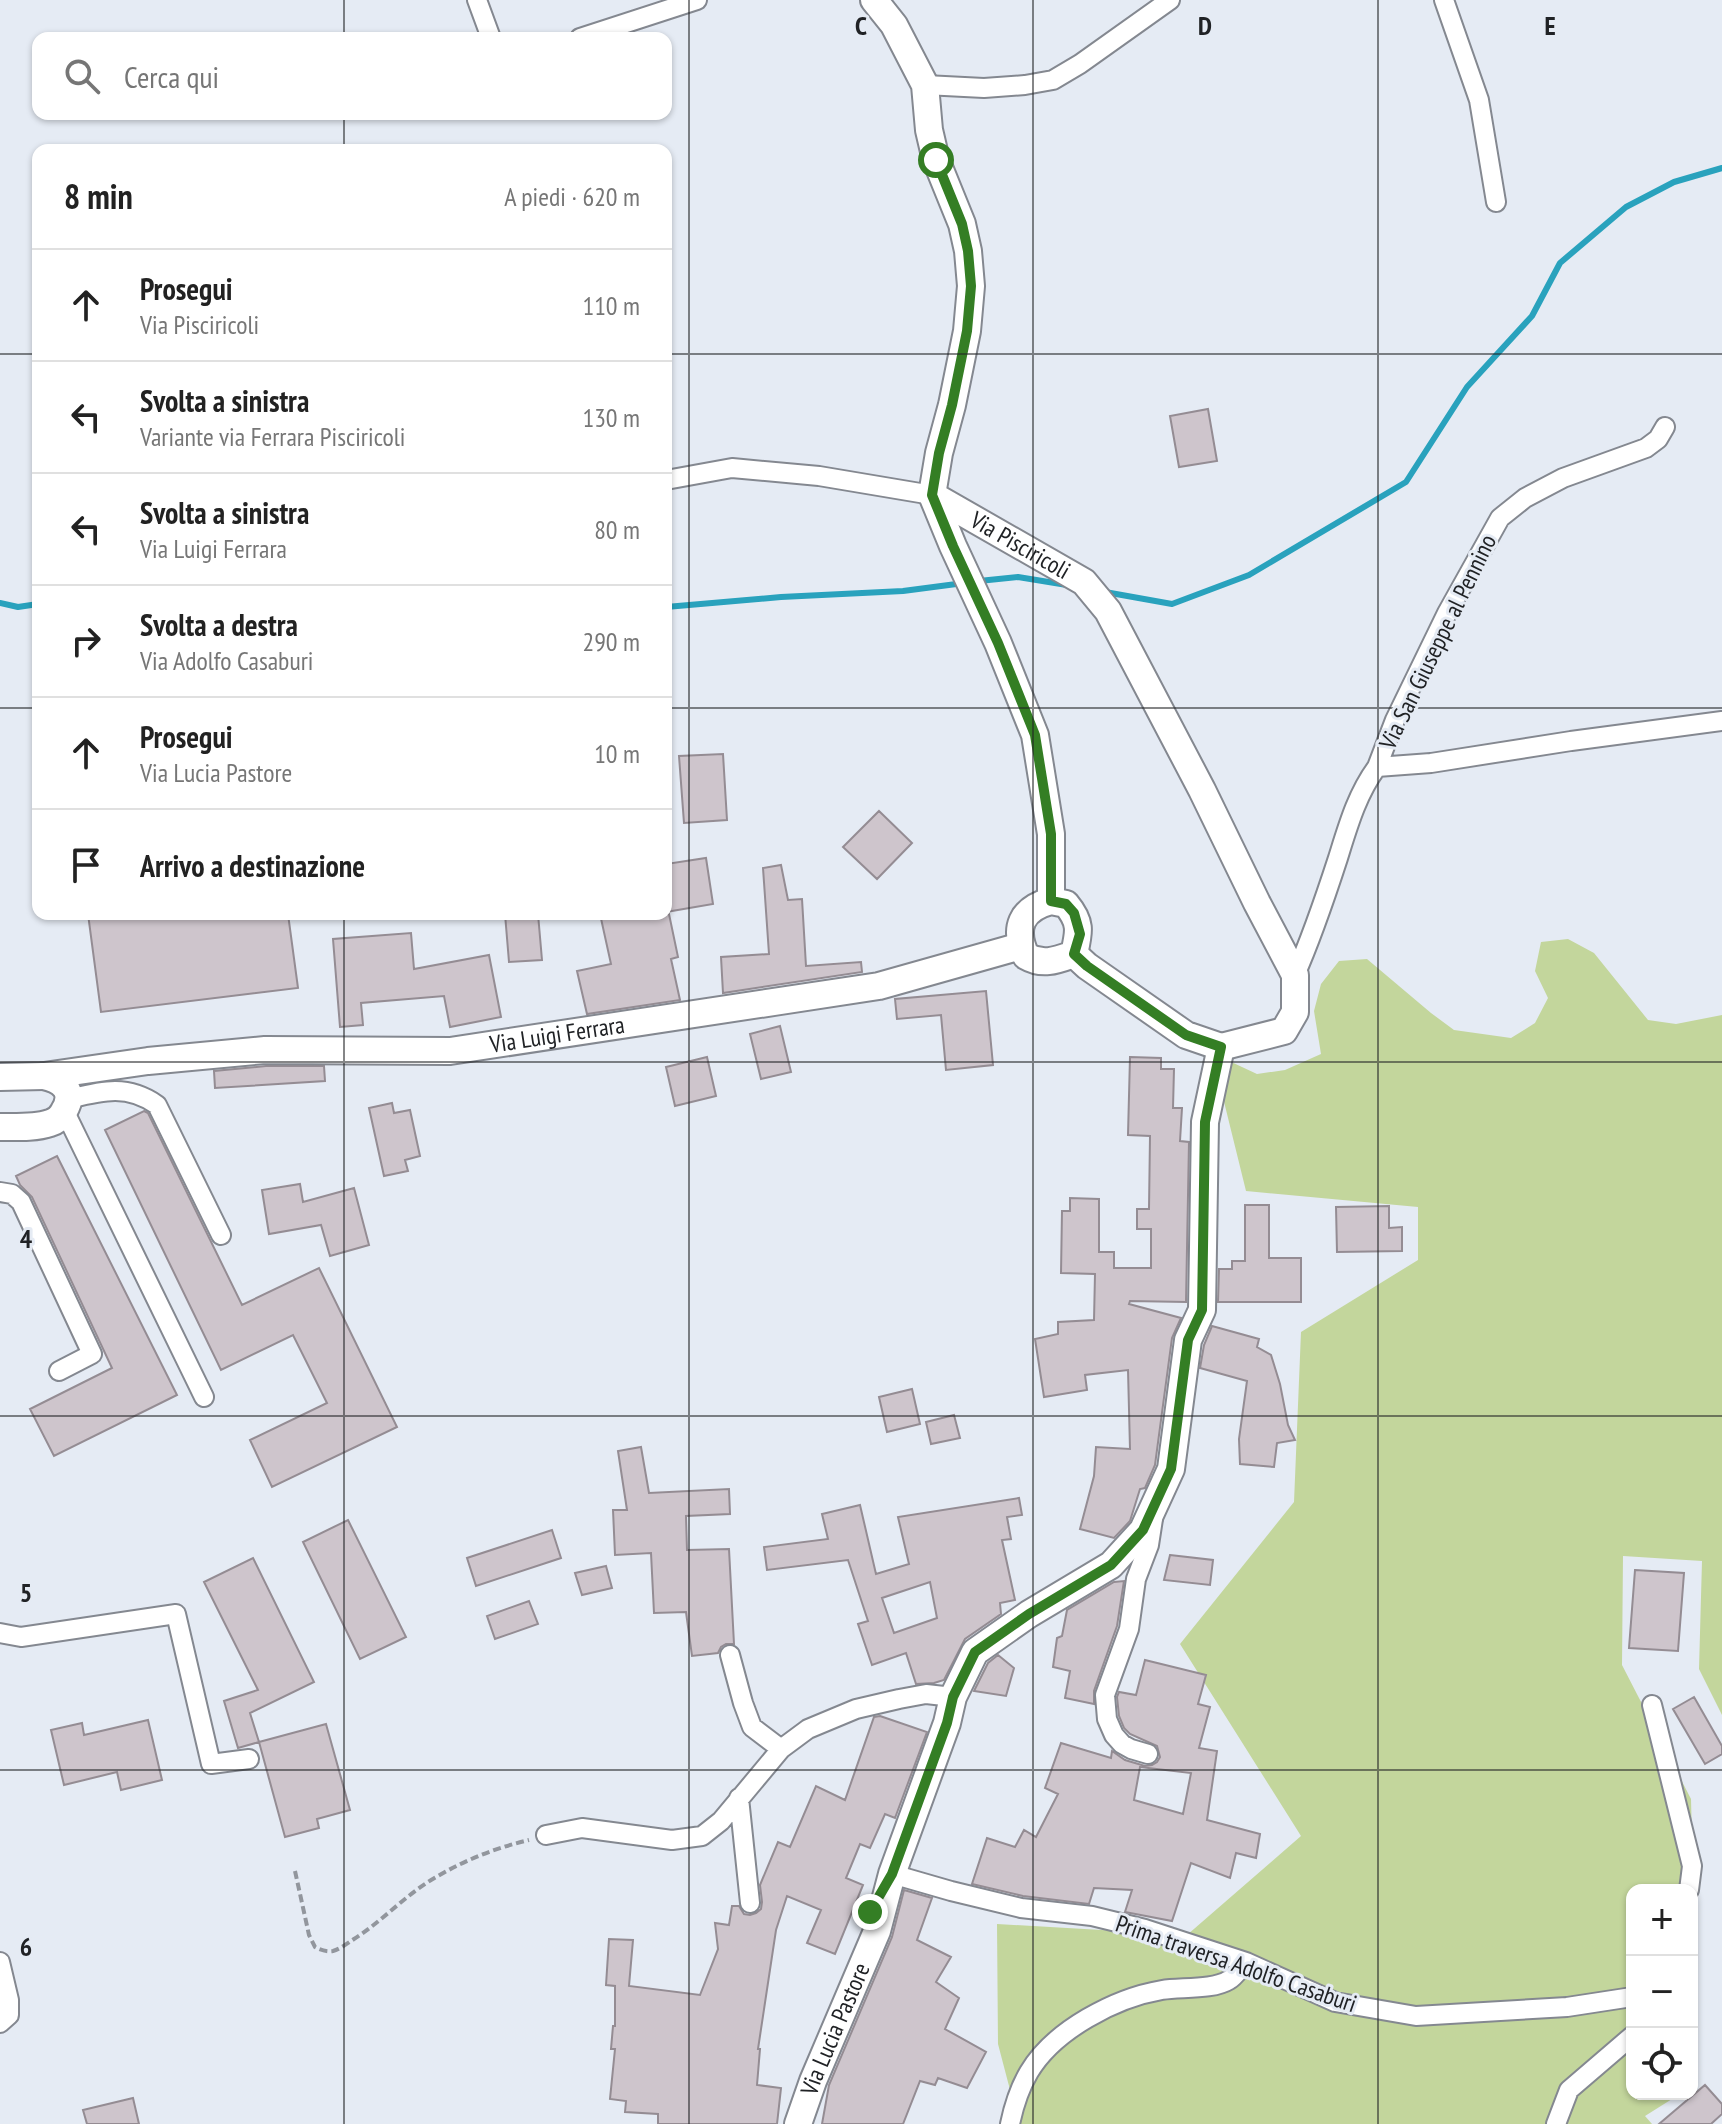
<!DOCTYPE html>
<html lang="it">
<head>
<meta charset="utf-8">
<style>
	:root { --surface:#fff; --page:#f6f6f6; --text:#222; --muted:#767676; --line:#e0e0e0 }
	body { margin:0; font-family:"PT Sans Narrow",sans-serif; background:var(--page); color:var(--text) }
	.controls { position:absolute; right:24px; bottom:24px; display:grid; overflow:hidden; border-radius:16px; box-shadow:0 2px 6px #0004 }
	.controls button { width:72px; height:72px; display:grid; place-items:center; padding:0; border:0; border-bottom:2px solid var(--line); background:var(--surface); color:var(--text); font:40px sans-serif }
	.stop { position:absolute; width:24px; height:24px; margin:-18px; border:6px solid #347e24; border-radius:50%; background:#fff }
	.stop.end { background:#347e24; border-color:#fff; box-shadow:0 2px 8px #0008 }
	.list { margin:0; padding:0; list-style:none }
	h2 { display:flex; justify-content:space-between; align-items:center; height:104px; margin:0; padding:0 32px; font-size:34px }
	h2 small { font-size:26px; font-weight:400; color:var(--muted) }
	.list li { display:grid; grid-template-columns:52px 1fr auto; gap:24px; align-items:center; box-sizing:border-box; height:112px; padding:0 32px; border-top:2px solid var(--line) }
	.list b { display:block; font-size:30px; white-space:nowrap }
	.list p { margin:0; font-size:26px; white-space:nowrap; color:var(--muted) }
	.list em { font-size:26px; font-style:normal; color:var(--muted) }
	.icon { flex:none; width:44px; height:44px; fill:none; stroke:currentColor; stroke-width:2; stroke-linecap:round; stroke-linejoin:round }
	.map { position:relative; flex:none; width:1722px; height:2124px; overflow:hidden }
	.search { position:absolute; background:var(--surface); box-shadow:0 2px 6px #0004; left:32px; top:32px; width:640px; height:88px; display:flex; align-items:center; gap:20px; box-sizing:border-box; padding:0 28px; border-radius:16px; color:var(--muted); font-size:30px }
	.panel { position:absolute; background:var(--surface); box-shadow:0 2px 6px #0004; left:32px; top:144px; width:640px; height:776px; border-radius:16px }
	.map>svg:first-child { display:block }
</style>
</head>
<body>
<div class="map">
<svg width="1722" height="2124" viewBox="0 0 1722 2124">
	<rect width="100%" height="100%" fill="#e5ebf4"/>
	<path fill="#c3d69c" d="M1568,939L1594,953L1648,1020L1676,1024L1722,1015V1715L1699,1669L1702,1561L1623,1556L1622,1665L1691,1799L1698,2082L1692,2086V1890H1632V2094H1680L1645,2116L1652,2124H1019L998,2044L997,1924L1187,1935L1301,1836L1180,1644L1294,1502L1301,1332L1418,1260V1207L1246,1191L1212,1053L1257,1074L1285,1070L1321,1054L1314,1011L1321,984L1339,961L1367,959L1431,1013L1454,1030L1511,1038L1535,1023L1548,998L1535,971L1541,942Z"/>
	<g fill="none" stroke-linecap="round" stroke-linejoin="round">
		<path stroke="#29a2bd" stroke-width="6" d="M979,581L1018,577L1067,585
			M1105,592L1172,604L1249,575L1406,482L1467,387L1532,316L1560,263L1626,207L1674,182L1722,168
			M0,603L18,607L38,604
			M666,607L781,597L903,591L964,583"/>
	</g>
	<path fill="#cec5cc" stroke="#948c93" stroke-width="2" fill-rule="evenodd" d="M1208,409L1217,461L1179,467L1170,416Z
		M723,754L727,820L684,823L679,756Z
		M879,811L912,843L877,879L843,847Z
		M706,858L713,904L666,912V864Z
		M781,865L788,900L802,899L806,966L861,962L862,972L723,993L721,957L769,954L763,868Z
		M88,914H288L298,988L101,1012Z
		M505,914H538L542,960L509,962Z
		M600,914H669L678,957L671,959L680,1000L587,1014L577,971L611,964Z
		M411,933L414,969L489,955L501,1017L450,1027L444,996L361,1003L363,1025L340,1027L333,939Z
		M986,991L993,1065L946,1070L941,1015L897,1019L895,999Z
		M780,1026L791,1072L761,1079L750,1034Z
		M707,1057L716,1096L675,1106L666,1067Z
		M1130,1057L1161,1058V1069H1174L1173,1108H1182L1180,1141L1189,1142L1186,1302L1130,1301L1129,1304L1181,1318L1172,1338L1155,1465L1145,1488L1140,1489L1130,1521L1114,1538L1080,1529L1094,1476L1096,1447L1130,1449L1128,1370L1085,1375L1087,1390L1044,1397L1035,1339L1058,1334V1322L1094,1320L1095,1274L1061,1273L1062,1211H1070V1198L1099,1199V1252H1114V1268H1151V1229H1137V1209H1149L1150,1136L1128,1135Z
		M266,1066H324L325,1081L215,1088L214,1071Z
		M392,1103L394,1113L410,1110L420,1156L405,1160L408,1171L384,1176L369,1108Z
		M144,1111L148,1113L242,1305L319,1268L397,1427L272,1487L250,1440L327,1403L293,1335L221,1370L105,1130Z
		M57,1156L177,1395L54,1456L30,1409L112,1368L32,1197L20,1185L16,1176Z
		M300,1184L303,1202L354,1188L369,1245L330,1256L321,1225L269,1234L262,1190Z
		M1245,1205H1269V1258H1301V1302H1218L1219,1269H1232V1261H1245Z
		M1389,1206V1228L1402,1227V1251L1337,1252L1336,1207Z
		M1212,1326L1259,1339L1257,1347L1271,1355L1280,1384L1288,1425L1295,1440L1277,1443L1274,1467L1240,1464L1239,1439L1247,1381L1200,1368L1204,1345Z
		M912,1389L920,1424L887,1432L879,1397Z
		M954,1415L960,1438L931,1444L926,1422Z
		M641,1447L649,1493L729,1489L730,1514L686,1516L687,1550L729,1549L734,1644H726L721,1647L718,1653L692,1656L686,1612L654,1613L651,1553L615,1555L613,1510H627L618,1451Z
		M1019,1498L1022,1515L1007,1517L1011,1539L1002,1540L1015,1600L1000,1603L1001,1614L965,1639L944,1680L934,1683L916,1684L906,1653L872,1665L858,1624L868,1621L848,1560L767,1570L764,1547L828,1539L822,1514L860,1505L876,1574L909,1564L898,1517ZM930,1582L937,1618L894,1633L882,1598Z
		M348,1520L406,1637L360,1659L303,1542Z
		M552,1530L561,1558L476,1586L467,1558Z
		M1170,1555L1213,1560L1210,1585L1164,1580Z
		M253,1558L314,1682L250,1713L259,1742L238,1748L224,1701L258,1690L204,1582Z
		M606,1566L612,1588L582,1595L575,1573Z
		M1635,1570L1684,1573L1678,1651L1629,1648Z
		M1124,1581L1117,1626L1094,1691V1704L1065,1698L1070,1671L1053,1667L1057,1638L1062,1636L1067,1610L1114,1582Z
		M529,1601L538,1624L495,1639L487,1616Z
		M998,1655L1014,1668L1006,1696L974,1691L988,1663Z
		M1145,1660L1206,1675L1198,1704L1210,1707L1199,1748L1217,1751L1207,1820L1260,1834L1256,1858L1236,1853L1230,1878L1191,1863L1172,1921L1125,1912L1132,1890L1094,1888L1089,1904L1023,1896L972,1884L987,1838L1015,1847L1024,1830L1036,1837L1058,1794L1045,1788L1061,1743L1111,1758L1112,1751L1125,1760L1145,1766L1152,1765L1157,1762L1160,1757L1157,1746L1130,1734L1124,1728L1119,1716L1117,1697L1119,1692L1136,1695ZM1140,1767L1191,1773L1183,1814L1134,1800Z
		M1694,1697L1722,1746V1754L1705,1764L1673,1709Z
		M880,1716L927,1732L895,1818L885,1814L870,1848L860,1844L846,1878L863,1885L835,1954L807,1943L821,1910L787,1896L776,1930L758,2049H760L757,2085L781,2088L777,2124H658V2114L625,2112L626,2101L610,2099L615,2049H611L613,2026H615V1986L606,1985L609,1939L633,1940L629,1986L700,1995L718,1949L715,1923L729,1925L732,1906H739L744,1914L750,1915L756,1913L761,1909L762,1902L760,1885L778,1842L790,1847L816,1786L845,1800L874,1717Z
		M148,1720L162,1780L121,1790L117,1772L64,1785L51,1730L82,1723L84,1735Z
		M326,1724L350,1810L317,1819L319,1828L285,1837L259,1742Z
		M904,1890L932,1898L917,1940L951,1957L936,1982L959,1998L945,2029L986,2052L967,2088L938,2078L935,2085L920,2081L903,2124H822L829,2085L892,1937Z
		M1705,2085L1722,2104V2114L1711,2124H1659Z
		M133,2098L139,2124H87L83,2110Z"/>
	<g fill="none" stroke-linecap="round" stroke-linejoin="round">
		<defs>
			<path id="street" d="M477,0L491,38
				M1444,0L1479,100L1496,202
				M580,38L697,0
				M925,85L984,88L1025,85L1053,80L1080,64L1170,0
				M666,480L732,468L819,476L932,495
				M1377,767L1395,720L1447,613L1500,518L1525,498L1563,478L1646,448L1658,439L1665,427
				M1295,975C1312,937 1325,898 1338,858C1348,826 1357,794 1377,767L1431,763L1571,741L1722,721
				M69,1099C102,1091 127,1084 157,1105L221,1235
				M64,1110L204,1397
				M0,1192L12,1194L21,1202L92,1354L59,1371
				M0,1633L21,1637L176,1614L211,1764L249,1759
				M730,1655L743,1703L752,1727L781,1749
				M1652,1705L1692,1866L1689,1890
				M1148,1754L1131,1749L1122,1744L1114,1735L1107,1719L1105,1695L1129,1629L1136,1579L1149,1545L1153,1519
				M739,1798L750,1903
				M546,1835L582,1828L672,1840L702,1836L721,1821L781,1749L808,1729L856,1709L899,1699L926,1694L953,1697
				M892,1874L951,1891L1021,1908L1092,1916L1145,1929L1246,1962L1335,2002L1416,2016L1567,2007L1632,1997
				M0,1962L9,2000V2015L0,2023
				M1010,2124C1014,2105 1019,2089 1029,2072C1054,2030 1115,1998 1162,1990C1181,1987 1213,1990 1229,1980C1235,1977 1241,1967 1246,1962
				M1556,2124L1569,2090L1632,2036"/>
			<g id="secondary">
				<path id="s1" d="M874,0L894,25L925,85L929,130L936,160L962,224L968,251L971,286L967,331L952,405L939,453L932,495L1084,582L1108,611L1202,790L1257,903L1295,975V1012L1284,1031L1221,1047L1186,1035L1087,966L1074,954"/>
				<path d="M932,495L953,546L998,643L1035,735L1051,834V901"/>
				<path d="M1051,901L1066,904C1082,923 1079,932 1074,954C1057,960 1043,966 1026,956C1013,928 1021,909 1051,901Z"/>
				<path id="s2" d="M0,1077L44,1076L148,1061L265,1050L450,1051L879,986L1021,946"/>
				<path d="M0,1127C15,1127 36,1128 50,1123C57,1121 61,1117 64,1111C76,1091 62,1080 44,1076"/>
				<path id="s3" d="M798,2124L813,2081L877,1931L892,1874L947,1723L953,1697L975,1652L1029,1614L1111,1565L1143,1530L1171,1469L1188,1340L1202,1310L1205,1122L1221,1047"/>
			</g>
		</defs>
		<use href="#street" stroke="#848890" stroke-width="22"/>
		<use href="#secondary" stroke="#848890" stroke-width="30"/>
		<path stroke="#92969d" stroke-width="4" stroke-dasharray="8 4" stroke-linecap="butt" d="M295,1871L309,1935L315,1947C320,1950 327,1952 333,1951C340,1949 348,1943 354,1939C384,1920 407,1893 438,1876C467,1859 496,1848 529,1840"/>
		<use href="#street" stroke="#fff" stroke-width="18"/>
		<use href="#secondary" stroke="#fff" stroke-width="26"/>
	</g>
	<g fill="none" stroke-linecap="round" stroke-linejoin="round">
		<path stroke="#347e24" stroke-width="10" d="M870,1912L892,1874L947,1723L953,1697L975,1652L1029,1614L1111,1565L1143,1530L1171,1469L1188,1340L1202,1310L1205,1122L1221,1047L1186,1035L1087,966L1074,954L1080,934L1074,913L1066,904L1051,901V834L1035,735L998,643L953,546L932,495L939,453L952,405L967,331L971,286L968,251L962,224L936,160"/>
	</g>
	<path fill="none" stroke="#202225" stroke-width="2" stroke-opacity="0.55" d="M344,0V38M689,0V2124M1033,0V2124M1378,0V2124M344,114V150M0,354H38M666,354H1722M0,708H38M666,708H1722M344,914V2124M0,1062H1722M0,1416H1722M0,1770H1722"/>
	<g text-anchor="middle" stroke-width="6" stroke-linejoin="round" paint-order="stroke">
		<g font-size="24" fill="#202225" stroke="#e5ebf4">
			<text dy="8" stroke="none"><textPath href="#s1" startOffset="622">Via Pisciricoli</textPath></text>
			<text transform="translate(1438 642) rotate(-64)" y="8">Via San Giuseppe al Pennino</text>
			<text dy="8" stroke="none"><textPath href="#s2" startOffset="560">Via Luigi Ferrara</textPath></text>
			<text transform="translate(1236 1964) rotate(19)" y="8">Prima traversa Adolfo Casaburi</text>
			<text dy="8" stroke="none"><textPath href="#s3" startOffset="102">Via Lucia Pastore</textPath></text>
		</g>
	</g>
	<g font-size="26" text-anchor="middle" font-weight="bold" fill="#202225" stroke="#e5ebf4" stroke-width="6" stroke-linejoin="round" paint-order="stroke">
		<text x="861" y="35">C</text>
		<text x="1205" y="35">D</text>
		<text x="1550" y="35">E</text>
		<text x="26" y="1248">4</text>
		<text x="26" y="1602">5</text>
		<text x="26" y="1956">6</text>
	</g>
</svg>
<div class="controls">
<button>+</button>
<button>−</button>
<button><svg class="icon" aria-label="locate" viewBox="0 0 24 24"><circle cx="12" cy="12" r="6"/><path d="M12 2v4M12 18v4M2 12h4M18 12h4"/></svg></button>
</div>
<div class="stop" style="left:936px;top:160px"></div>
<div class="stop end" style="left:870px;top:1912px"></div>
<div class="search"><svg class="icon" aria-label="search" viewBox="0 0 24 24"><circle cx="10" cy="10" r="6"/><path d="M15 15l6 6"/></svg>Cerca qui</div>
<section class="panel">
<h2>8 min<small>A piedi · 620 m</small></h2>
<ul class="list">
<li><svg class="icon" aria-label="ahead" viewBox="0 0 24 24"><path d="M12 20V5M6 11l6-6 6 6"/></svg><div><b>Prosegui</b><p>Via Pisciricoli</p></div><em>110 m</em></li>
<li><svg class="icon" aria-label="left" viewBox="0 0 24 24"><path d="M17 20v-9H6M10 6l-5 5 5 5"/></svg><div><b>Svolta a sinistra</b><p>Variante via Ferrara Pisciricoli</p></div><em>130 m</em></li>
<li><svg class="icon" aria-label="left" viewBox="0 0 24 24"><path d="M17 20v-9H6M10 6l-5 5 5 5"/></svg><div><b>Svolta a sinistra</b><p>Via Luigi Ferrara</p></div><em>80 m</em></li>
<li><svg class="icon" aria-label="right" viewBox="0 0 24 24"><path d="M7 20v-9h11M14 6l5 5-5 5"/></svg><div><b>Svolta a destra</b><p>Via Adolfo Casaburi</p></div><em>290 m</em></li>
<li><svg class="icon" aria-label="ahead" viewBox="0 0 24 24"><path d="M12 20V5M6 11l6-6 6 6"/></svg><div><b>Prosegui</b><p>Via Lucia Pastore</p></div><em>10 m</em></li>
<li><svg class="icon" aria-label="arrive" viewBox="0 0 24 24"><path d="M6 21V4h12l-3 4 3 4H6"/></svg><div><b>Arrivo a destinazione</b></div></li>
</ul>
</section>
</div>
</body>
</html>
